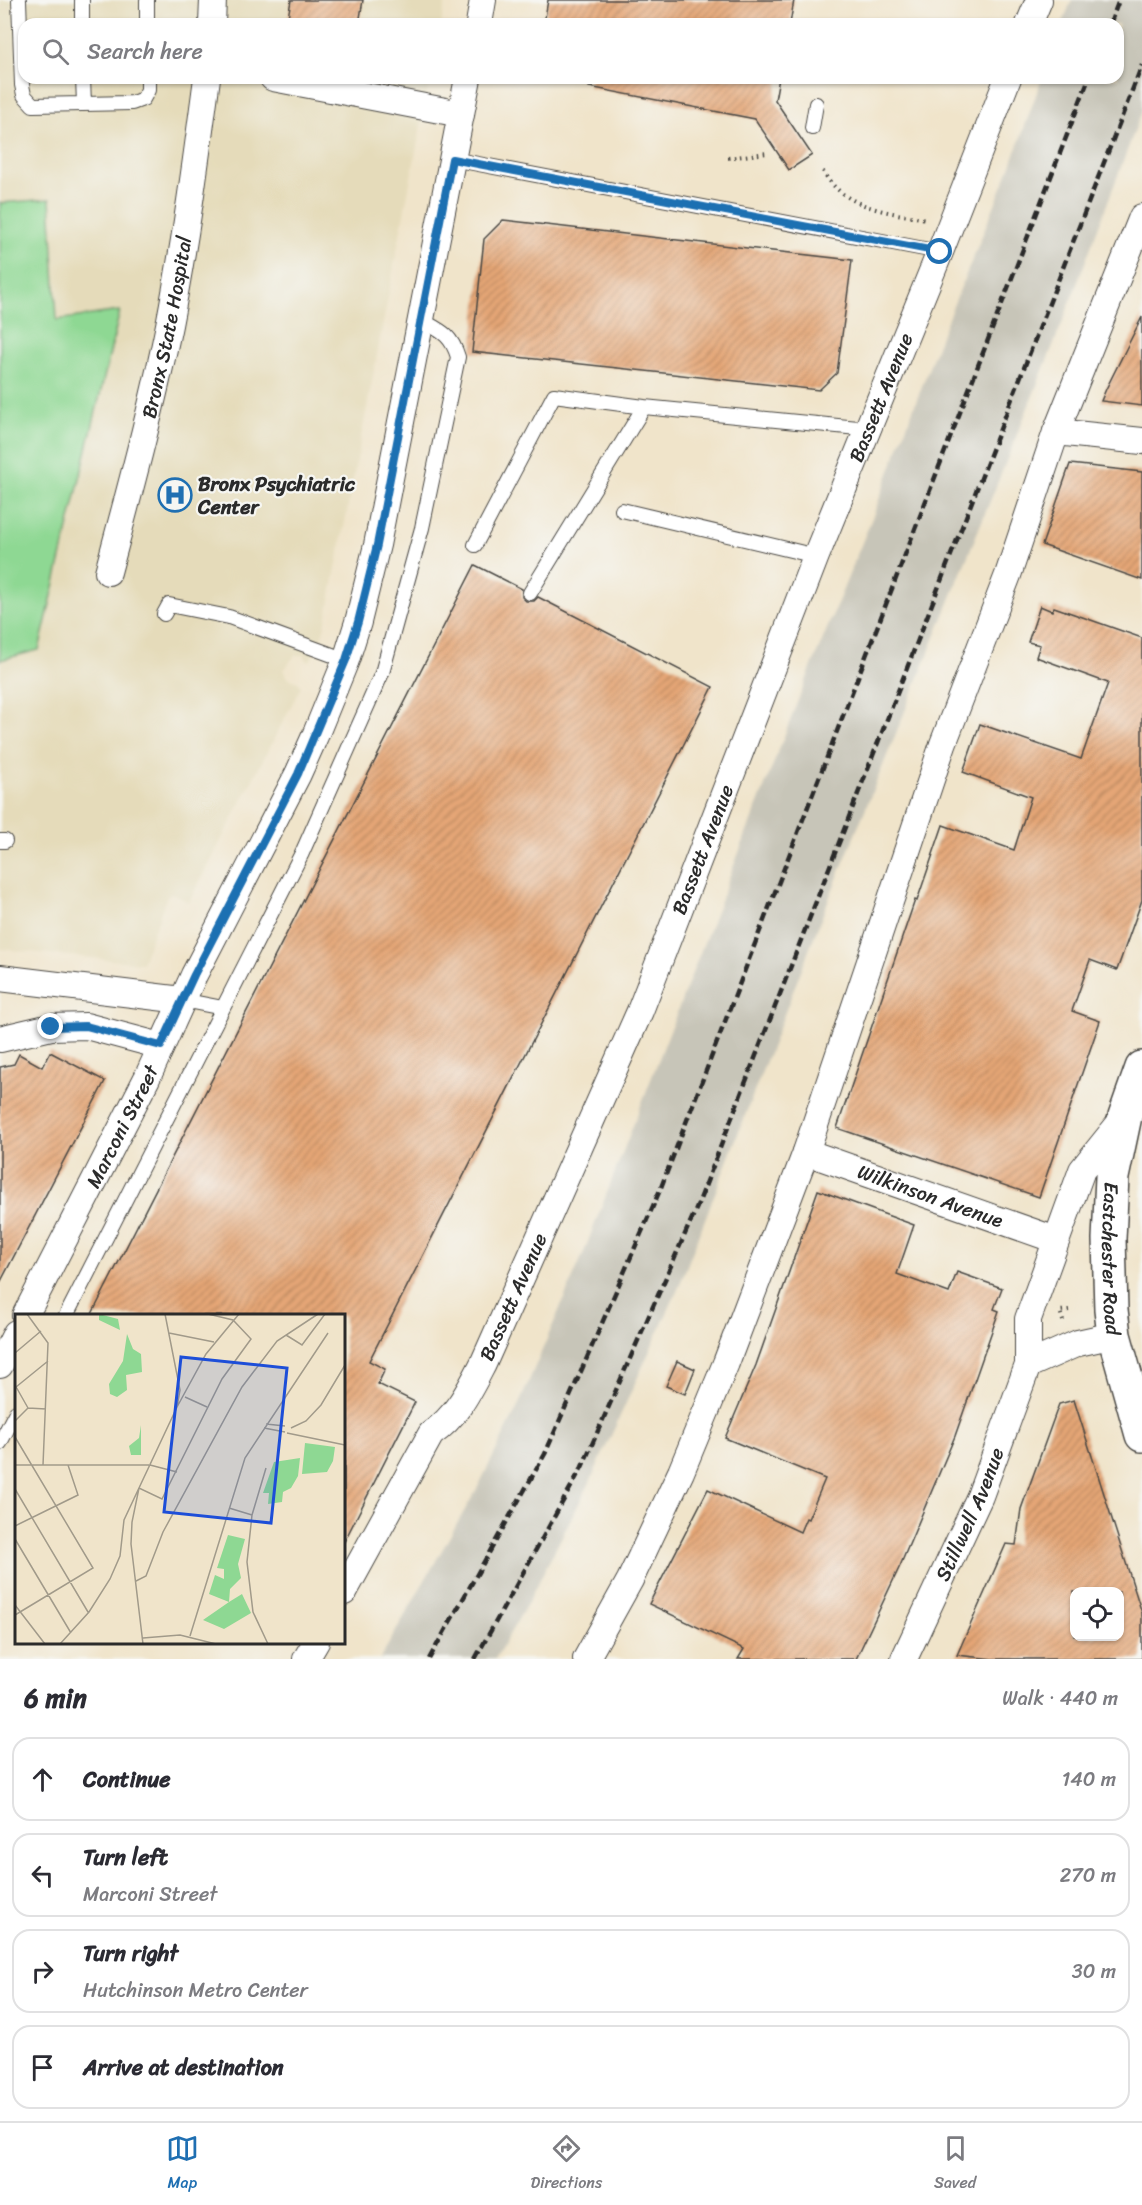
<!DOCTYPE html>
<html lang="en">
<head>
<meta charset="utf-8">
<style>
	:root { --surface:#fff; --page:#f2f2f3; --text:#2b2b33; --muted:#7c7c81; --line:#e1e1e2; --accent:#1f6fb2 }
	body { margin:0; font-family:Sriracha,sans-serif; background:var(--page); color:var(--text) }
	.controls { position:absolute; right:18px; bottom:18px; display:grid; overflow:hidden; border-radius:12px; box-shadow:0 2px 4px #0004 }
	.controls button { width:54px; height:54px; display:grid; place-items:center; padding:0; border:0; border-bottom:2px solid var(--line); background:var(--surface); color:var(--text); font:30px sans-serif }
	.stop { position:absolute; width:18px; height:18px; margin:-14px; border:4px solid #1f6fb2; border-radius:50%; background:#fff }
	.stop.end { background:#1f6fb2; border-color:#fff; box-shadow:0 2px 6px #0008 }
	.list { margin:0; padding:0; list-style:none }
	h2 { display:flex; justify-content:space-between; align-items:center; height:78px; margin:0; padding:0 24px; font-size:26px }
	h2 small { font-size:20px; font-weight:400; color:var(--muted) }
	.list li { display:grid; grid-template-columns:39px 1fr auto; gap:18px; align-items:center; box-sizing:border-box; height:84px; margin:0 12px 12px; padding:0 12px; border:2px solid var(--line); border-radius:18px }
	.list b { display:block; font-size:22px; white-space:nowrap }
	.list p { margin:0; font-size:20px; white-space:nowrap; color:var(--muted) }
	.list em { font-size:20px; font-style:normal; color:var(--muted) }
	.icon { flex:none; width:33px; height:33px; fill:none; stroke:currentColor; stroke-width:2; stroke-linecap:round; stroke-linejoin:round }
	.map { position:relative; flex:none; width:1142px; height:1659px; overflow:hidden }
	.search { position:absolute; background:var(--surface); box-shadow:0 2px 4px #0004; left:18px; right:18px; top:18px; height:66px; display:flex; align-items:center; gap:15px; box-sizing:border-box; padding:0 21px; border-radius:18px; color:var(--muted); font-size:22px }
	.sheet { height:462px; background:var(--surface) }
	nav { display:flex; justify-content:space-around; align-items:center; box-sizing:border-box; height:84px; border-top:2px solid var(--line); background:var(--surface); font-size:16px; color:var(--muted) }
	nav a { display:grid; justify-items:center; gap:3px }
	nav .on { color:var(--accent) }
	.map>svg:first-child { display:block }
</style>
</head>
<body>
<div class="map">
<svg width="1142" height="1659" viewBox="0 0 1142 1659">
	<defs>
		<pattern id="building-hatch" width="6" height="6" patternUnits="userSpaceOnUse" patternTransform="scale(1.5)"><rect width="6" height="6" fill="#e5a676"/><path d="M-1 1l2-2M0 6l6-6M5 7l2-2" fill="none" stroke="#ba8761"/></pattern>
	</defs>
	<rect width="100%" height="100%" fill="#f6f6f2"/>
	<filter id="ink" filterUnits="userSpaceOnUse"><feTurbulence type="fractalNoise" baseFrequency=".0167" numOctaves="2"/><feDisplacementMap in="SourceGraphic" scale="12" xChannelSelector="R" yChannelSelector="G"/><feConvolveMatrix kernelMatrix="1 2 1 2 8 2 1 2 1" color-interpolation-filters="sRGB"/></filter>
	<filter id="wash" filterUnits="userSpaceOnUse"><feTurbulence type="fractalNoise" baseFrequency=".008" numOctaves="4" result="noise"/><feDisplacementMap in="SourceGraphic" scale="24" xChannelSelector="R" yChannelSelector="G"/><feGaussianBlur stdDeviation="1.35" result="paint"/><feColorMatrix in="noise" values="0 0 0 0 0 0 0 0 0 0 0 0 0 0 0 0 0 1.4 0 .05"/><feComposite in="paint" operator="in"/></filter>
	<g filter="url(#wash)">
		<rect width="100%" height="100%" fill="#f0e4ca"/>
		<path fill="#e5dbba" d="M0,0H446L441,24H24V78H430L325,626L319,645L309,662L303,655H295L284,670L288,678L298,682L301,687L189,902L172,893L167,896L142,963L0,949Z"/>
		<path fill="#c7c5b8" d="M1072,0H1142V111L1063,321L824,911L678,1289L589,1484L527,1604L495,1659H380L478,1487L517,1409L584,1252L797,703L874,513L944,328L1010,168L1042,78H1118V24H1062Z"/>
		<path fill="#8ed893" stroke="#5c825f" stroke-width="1.5" d="M50,199L57,320L120,311L39,650L0,660V203Z"/>
		<g id="blocks">
			<path fill="url(#building-hatch)" fill-rule="evenodd" d="M291,0H363L359,24H287Z
				M548,0H794L790,24H544Z
				M590,78H779L775,100L812,155L789,170L755,119L589,87Z
				M503,220L852,260L837,373L819,390L472,352L484,239Z
				M1142,317V406L1101,401L1106,389Z
				M1070,464L1142,472V580L1042,545Z
				M475,565L522,589V597L526,601H534L538,597L713,687L369,1361L385,1369L378,1384L415,1402L344,1542V1316H91Z
				M1040,606L1052,611L1054,607L1142,638V900L1117,970L1090,960L1072,1011L1100,1021L1039,1197L837,1128L915,900L917,901L943,825L1014,850L1031,797L963,772L980,724L1081,759L1108,683L1036,657L1040,645L1028,642Z
				M50,1052L105,1081L0,1283V1067L14,1064L19,1054L42,1067Z
				M818,1190L914,1225L897,1274L949,1293L957,1272L1002,1288L994,1309L999,1311L955,1436L900,1566L856,1659H738L744,1649L649,1604L708,1489L800,1532L806,1518L808,1519L825,1479L725,1438L756,1365Z
				M677,1361L695,1369L685,1394L666,1386Z
				M1074,1400L1142,1613V1659H993L957,1655L1006,1544L1016,1545L1021,1509L1059,1404ZM1074,1592H1119V1636H1074Z"/>
		</g>
	</g>
	<g filter="url(#ink)">
		<use href="#blocks" fill-opacity="0" stroke="#494743" stroke-width="1.5"/>
		<g fill="none" stroke-linecap="round" stroke-linejoin="round">
			<defs>
				<path id="lane" d="M19,0L22,85L24,95L33,105L132,103L143,99L148,90V78
					M82,0V24
					M147,0V24
					M83,78L84,104
					M812,128L816,104
					M452,159L940,252
					M622,510L816,556
					M475,545L554,395L644,407
					M530,593L644,407L868,429
					M164,614L169,605L229,617L346,660
					M0,841H5
					M182,1000L223,1008
					M66,1316L302,853L382,673L422,528L458,357C451,334 441,331 421,320
					M0,1443L16,1412"/>
				<g id="street">
					<path d="M212,24L213,0"/>
					<path d="M479,24L483,0"/>
					<path d="M1029,24L1039,0"/>
					<path d="M273,78L461,114"/>
					<path d="M1056,432L1142,441"/>
					<path id="s1" d="M108,572C130,490 152,408 169,325C185,243 196,161 207,78"/>
					<path d="M0,978L182,1000"/>
					<path d="M0,1039L51,1027L86,1026L161,1046"/>
					<path id="s2" d="M806,1152L1056,1240"/>
					<path id="s3" d="M25,1316L147,1078L194,975L298,774L315,736L346,660L358,622L377,545L468,78"/>
					<path d="M0,1365L16,1333"/>
					<path d="M1028,1365L1078,1343L1114,1335"/>
					<path id="s4" d="M344,1592L431,1434C457,1416 469,1391 483,1364L640,1011L816,556L940,252L1008,78"/>
					<path d="M306,1659L316,1642"/>
					<path d="M586,1659L630,1580L681,1472L726,1363L806,1152L943,744L1008,575L1056,432L1142,217"/>
					<path id="s5" d="M904,1659L980,1496L1028,1365V1319L1082,1170L1123,1119"/>
				</g>
				<g id="secondary">
					<path id="s6" d="M1142,1068L1125,1116L1112,1177L1109,1239L1111,1310L1114,1335L1142,1435"/>
				</g>
			</defs>
			<use href="#lane" stroke="#494743" stroke-width="16"/>
			<use href="#street" stroke="#494743" stroke-width="28"/>
			<use href="#secondary" stroke="#494743" stroke-width="36"/>
			<path stroke="#494743" stroke-width="4" stroke-dasharray="1.5 4.5" stroke-linecap="butt" d="M728,158L768,153
				M823,171C844,209 888,212 926,219
				M1063,1321L1060,1311L1070,1310"/>
			<use href="#lane" stroke="#fff" stroke-width="14"/>
			<use href="#street" stroke="#fff" stroke-width="26"/>
			<use href="#secondary" stroke="#fff" stroke-width="33"/>
			<path stroke="#2b2b2b" stroke-width="4.5" stroke-dasharray="9 4.5" stroke-linecap="butt" d="M1110,24L1119,0
				M429,1659L545,1454L660,1190L1089,78
				M475,1659L582,1467L697,1207L1142,65"/>
		</g>
	</g>
	<g fill="none" stroke-linecap="round" stroke-linejoin="round" filter="url(#ink)">
		<path stroke="#1f6fb2" stroke-width="8" d="M51,1027L86,1026L161,1046L194,975L298,774L346,660L358,622L377,545L452,159L940,252"/>
	</g>
	<defs>
		<symbol id="hospital-ring" viewBox="-11 -11 22 22"><circle r="9.5" fill="#f6f6f2" stroke="#1f6fb2" stroke-width="1.5"/><path d="M-5-5h3v3.5h4V-5h3V5h-3V1.5h-4V5h-3Z" fill="#1f6fb2"/></symbol>
	</defs>
	<g fill-rule="evenodd">
		<use href="#hospital-ring" x="156" y="476" width="38" height="38"/>
	</g>
	<g text-anchor="middle" stroke-width="4.5" stroke-linejoin="round" paint-order="stroke">
		<g font-size="20" fill="#2b2b2b" stroke="#f6f6f2">
			<text dy="7" stroke="none"><textPath href="#s1" startOffset="252">Bronx State Hospital</textPath></text>
			<text dy="7" stroke="none"><textPath href="#s4" startOffset="1314">Bassett Avenue</textPath></text>
			<text dy="7" stroke="none"><textPath href="#s4" startOffset="828">Bassett Avenue</textPath></text>
			<text dy="7" stroke="none"><textPath href="#s3" startOffset="213">Marconi Street</textPath></text>
			<text dy="7" stroke="none"><textPath href="#s2" startOffset="132">Wilkinson Avenue</textPath></text>
			<text dy="7" stroke="none"><textPath href="#s6" startOffset="195">Eastchester Road</textPath></text>
			<text dy="7" stroke="none"><textPath href="#s4" startOffset="342">Bassett Avenue</textPath></text>
			<text dy="7" stroke="none"><textPath href="#s5" startOffset="159">Stillwell Avenue</textPath></text>
		</g>
		<g font-size="20" font-weight="bold" fill="#2b2b2b" stroke="#f6f6f2" text-anchor="start">
			<text x="198" y="491">Bronx Psychiatric<tspan x="198" dy="23">Center</tspan></text>
		</g>
	</g>
	<g transform="translate(15 1314)">
		<rect width="330" height="330" fill="#f0e4ca"/>
		<path d="M84,0L103,5L105,16L84,6ZM112,20L118,35L126,40L127,58L111,61L112,76L102,83L95,80L94,70L108,47ZM126,111V141H116L114,132L124,124ZM290,129L320,133L318,147L312,158L287,160ZM285,144L283,162L276,174L268,178L267,188L253,190L254,179H248L259,148ZM213,221L230,225L223,250L226,264L215,275L214,288L227,280L236,299L209,315L188,306L214,288L194,280L200,261L209,265V255L202,254Z" fill="#8ed893"/>
		<path fill="none" stroke="#a19a8a" stroke-width="1.5" d="M12,0L33,29L28,151M154,19L199,28M271,21L287,31L310,0M0,39L26,17M0,71L13,94M1,73L33,47M170,83L192,93M162,93L191,40L224,0M13,94L31,95M0,107L13,94M251,110L270,112M249,114L270,118M276,114L291,107L306,91L330,51M272,119L330,131M0,123L78,254L0,301M0,151H134M135,151L162,158M251,154L237,201L232,248L238,298L253,330M0,175L73,298M214,194L237,201M0,212L63,181L53,151M0,225L56,319M121,267L131,262L148,218L227,73L262,27L303,0M0,291L30,330M175,322L230,144L313,19M128,324L165,321L201,330M45,330L74,298L95,265L105,242L109,206L124,174L147,185L207,65L236,25L218,6L193,0M128,330L116,230L117,208L124,174L162,93L165,76L150,0"/>
		<path fill="#1d4ed8" fill-opacity="0.15" stroke="#1d4ed8" stroke-width="3" d="M166,43L272,54L256,209L149,198Z"/>
		<rect width="330" height="330" fill="none" stroke="#2b2b2b" stroke-width="3"/>
	</g>
</svg>
<div class="controls">
<button><svg class="icon" aria-label="locate" viewBox="0 0 24 24"><circle cx="12" cy="12" r="6"/><path d="M12 2v4M12 18v4M2 12h4M18 12h4"/></svg></button>
</div>
<div class="stop" style="left:940px;top:252px"></div>
<div class="stop end" style="left:51px;top:1027px"></div>
<div class="search"><svg class="icon" aria-label="search" viewBox="0 0 24 24"><circle cx="10" cy="10" r="6"/><path d="M15 15l6 6"/></svg>Search here</div>
</div>
<section class="sheet">
<h2>6 min<small>Walk · 440 m</small></h2>
<ul class="list">
<li><svg class="icon" aria-label="ahead" viewBox="0 0 24 24"><path d="M12 20V5M6 11l6-6 6 6"/></svg><div><b>Continue</b></div><em>140 m</em></li>
<li><svg class="icon" aria-label="left" viewBox="0 0 24 24"><path d="M17 20v-9H6M10 6l-5 5 5 5"/></svg><div><b>Turn left</b><p>Marconi Street</p></div><em>270 m</em></li>
<li><svg class="icon" aria-label="right" viewBox="0 0 24 24"><path d="M7 20v-9h11M14 6l5 5-5 5"/></svg><div><b>Turn right</b><p>Hutchinson Metro Center</p></div><em>30 m</em></li>
<li><svg class="icon" aria-label="arrive" viewBox="0 0 24 24"><path d="M6 21V4h12l-3 4 3 4H6"/></svg><div><b>Arrive at destination</b></div></li>
</ul>
</section>
<nav>
<a class="on"><svg class="icon" aria-label="map" viewBox="0 0 24 24"><path d="M3 6l6-2 6 2 6-2v14l-6 2-6-2-6 2zM9 4v14M15 6v14"/></svg>Map</a>
<a><svg class="icon" aria-label="directions" viewBox="0 0 24 24"><path d="M12 3l9 9-9 9-9-9zM9 14v-3h6M13 9l2 2-2 2"/></svg>Directions</a>
<a><svg class="icon" aria-label="saved" viewBox="0 0 24 24"><path d="M7 4h10v16l-5-4-5 4z"/></svg>Saved</a>
</nav>
</body>
</html>
